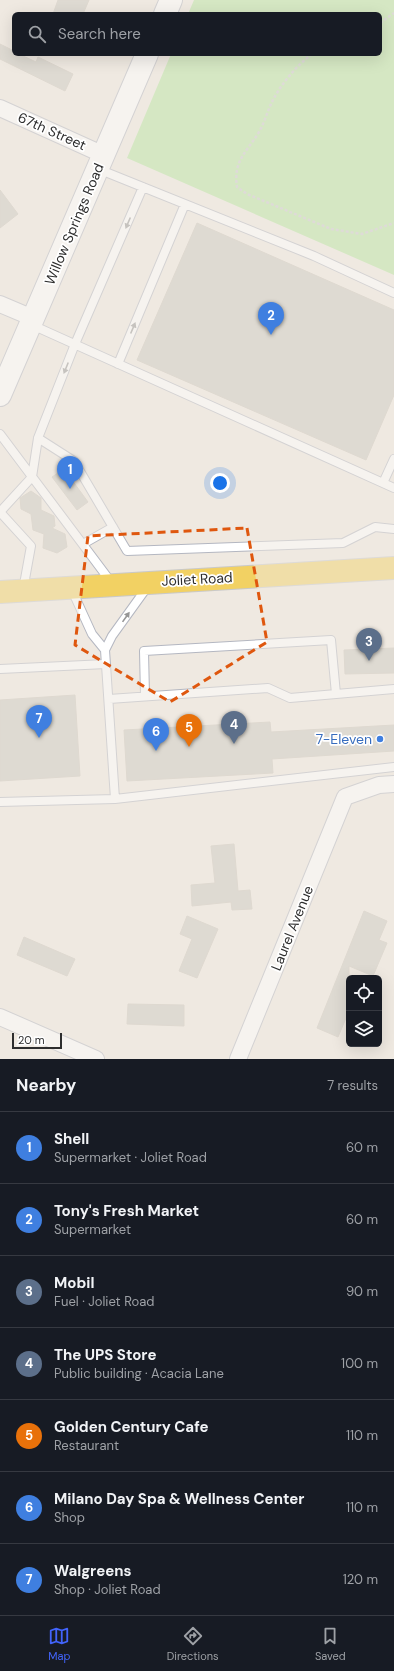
<!DOCTYPE html>
<html lang="en">
<head>
<meta charset="utf-8">
<style>
	:root { --surface:#171b24; --page:#20242c; --text:#f1f3f6; --muted:#9ea1a6; --line:#363941; --accent:#4264fb }
	body { margin:0; font-family:"DM Sans",sans-serif; background:var(--page); color:var(--text) }
	.controls { position:absolute; right:12px; bottom:12px; display:grid; overflow:hidden; border-radius:6px; box-shadow:0 4px 16px #0002 }
	.controls button { width:36px; height:36px; display:grid; place-items:center; padding:0; border:0; border-bottom:1px solid var(--line); background:var(--surface); color:var(--text); font:20px sans-serif }
	.scale { position:absolute; left:12px; bottom:10px; width:50px; box-sizing:border-box; padding-left:4px; border:2px solid #2e2e2e; border-top:0; font-size:11px; line-height:14px; white-space:nowrap; color:#2e2e2e; -webkit-text-stroke:3px #fff; paint-order:stroke }
	.you { position:absolute; left:220px; top:483px; width:14px; height:14px; margin:-10px; border:3px solid #fff; border-radius:50%; background:#1a73e8; box-shadow:0 0 0 6px #1a73e833 }
	.badge { display:grid; place-items:center; width:26px; height:26px; border-radius:50%; background:var(--accent); color:#fff; font-size:13px; font-weight:700 }
	.pin { position:absolute; translate:-50% -33px; filter:drop-shadow(0 1px 2px #0008) }
	.pin::after { content:''; position:absolute; top:21px; width:14px; height:12px; background:inherit; clip-path:polygon(0 0,100% 0,50% 100%) }
	.list { margin:0; padding:0; list-style:none }
	h2 { display:flex; justify-content:space-between; align-items:center; height:52px; margin:0; padding:0 16px; font-size:17px }
	h2 small { font-size:13px; font-weight:400; color:var(--muted) }
	.list li { display:grid; grid-template-columns:26px 1fr auto; gap:12px; align-items:center; box-sizing:border-box; height:72px; padding:0 16px; border-top:1px solid var(--line) }
	.list b { display:block; font-size:15px; white-space:nowrap }
	.list p { margin:0; font-size:13px; white-space:nowrap; color:var(--muted) }
	.list em { font-size:13px; font-style:normal; color:var(--muted) }
	.icon { flex:none; width:22px; height:22px; fill:none; stroke:currentColor; stroke-width:2; stroke-linecap:round; stroke-linejoin:round }
	.map { position:relative; flex:none; width:394px; height:1059px; overflow:hidden }
	.search { position:absolute; background:var(--surface); box-shadow:0 4px 16px #0002; left:12px; right:12px; top:12px; height:44px; display:flex; align-items:center; gap:10px; box-sizing:border-box; padding:0 14px; border-radius:6px; color:var(--muted); font-size:15px }
	.sheet { height:556px; background:var(--surface) }
	nav { display:flex; justify-content:space-around; align-items:center; box-sizing:border-box; height:56px; border-top:1px solid var(--line); background:var(--surface); font-size:11px; color:var(--muted) }
	nav a { display:grid; justify-items:center; gap:2px }
	nav .on { color:var(--accent) }
	.map>svg:first-child { display:block }
</style>
</head>
<body>
<div class="map">
<svg width="394" height="1059" viewBox="0 0 394 1059">
	<rect width="100%" height="100%" fill="#efe9e1"/>
	<path fill="#b6e59e" d="M194,0H394V275L127,158L171,54H380V14H188Z"/>
	<path fill="#cbc7bf" stroke="#cbc5ba" d="M58,0H89L83,14H53Z
		M0,44L14,51V54H19L36,62L38,57L73,74L65,91L0,59Z
		M0,190L18,214L0,228Z
		M197,223L394,310V395L366,460L137,360Z
		M64,469L88,502L77,510L52,477Z
		M31,491L41,498V510L54,516L55,526L52,528L65,534L67,547L57,553L43,548L44,534L33,530L31,514L21,509L20,498Z
		M394,648V673L345,674L344,650Z
		M75,695L80,776L0,781V700Z
		M270,722L271,732L394,725V751L272,759L273,773L127,781L124,730Z
		M234,844L238,891L250,890L252,909L232,910L231,902L192,906L191,885L215,883L211,846Z
		M364,911L387,921L379,940L387,943L373,976L349,966V1011L338,1037L317,1028Z
		M187,916L218,929L197,978L179,971L192,939L180,934Z
		M24,937L75,959L67,976L17,955Z
		M128,1004L184,1005V1026L127,1024Z"/>
	<g fill="none" stroke-linecap="round" stroke-linejoin="round">
		<defs>
			<path id="lane" d="M98,169L314,256L394,293
				M32,325L394,488
				M118,364L185,204
				M0,434L111,582
				M38,438L74,461L127,551L343,543L375,527L394,529
				M383,483L394,459
				M0,512L32,477L38,438L75,344L143,187
				M0,512L31,546L23,590
				M83,544L113,527
				M71,588L92,634L105,650
				M0,669L106,664
				M145,696L144,651L331,640L336,694
				M109,699L268,688L290,698L394,689
				M115,799L394,767
				M0,802L115,799L105,650L112,636L148,586"/>
			<path id="street" d="M0,108L104,155
				M0,304L33,318
				M0,1017L96,1059
				M238,1059L345,797L379,785L394,784"/>
			<path id="secondary" d="M165,14L171,0
				M0,395L147,54"/>
			<path id="primary" d="M0,592L394,568"/>
		</defs>
		<use href="#lane" stroke="#b4b7c1" stroke-width="10"/>
		<use href="#street" stroke="#b4b7c1" stroke-width="18"/>
		<use href="#secondary" stroke="#b4b7c1" stroke-width="24"/>
		<use href="#primary" stroke="#c9c9c9" stroke-width="24"/>
		<path stroke="#c9c9c9" stroke-width="2.5" stroke-dasharray="3 2" stroke-linecap="butt" d="M380,23L394,13
			M312,54C296,66 280,85 271,104C267,113 264,123 259,132C247,152 233,160 237,187L247,194L331,229L362,234L394,223"/>
		<use href="#lane" stroke="#fff" stroke-width="8"/>
		<use href="#street" stroke="#fff" stroke-width="16"/>
		<use href="#secondary" stroke="#fff" stroke-width="22"/>
		<use href="#primary" stroke="#f2d163" stroke-width="22"/>
	</g>
	<defs><path id="oneway-solid" d="M-6-.8H1V-3.2L6.5 0L1 3.2V.8H-6Z"/></defs>
	<g fill="#969696">
		<use href="#oneway-solid" transform="translate(128 223) rotate(113)"/>
		<use href="#oneway-solid" transform="translate(133 328) rotate(-67)"/>
		<use href="#oneway-solid" transform="translate(66 368) rotate(112)"/>
		<use href="#oneway-solid" transform="translate(126 617) rotate(-55)"/>
	</g>
	<path d="M0 0H394V1059H0ZM247,528L267,642L170,702L75,645L88,536Z" fill="#efe9e1" fill-opacity=".55" fill-rule="evenodd"/>
	<path fill="none" stroke="#df570e" stroke-width="3" stroke-dasharray="8 5" stroke-linejoin="round" d="M247,528L267,642L170,702L75,645L88,536Z"/>
	<circle fill="#3f7fe0" stroke="#fff" stroke-width="1.5" cx="380" cy="739" r="4"/>
	<g text-anchor="middle" stroke-width="3.5" stroke-linejoin="round" paint-order="stroke">
		<g font-size="14" fill="#2e2e2e" stroke="#fff">
			<text transform="translate(52 131) rotate(24)" y="5">67th Street</text>
			<text transform="translate(74 224) rotate(-67)" y="5">Willow Springs Road</text>
			<text transform="translate(197 579) rotate(-3)" y="5">Joliet Road</text>
			<text transform="translate(292 928) rotate(-68)" y="5">Laurel Avenue</text>
		</g>
		<g font-size="14" fill="#366cbe" stroke="#fff" text-anchor="end">
			<text x="372" y="744">7-Eleven</text>
		</g>
	</g>
</svg>
<div class="controls">
<button><svg class="icon" aria-label="locate" viewBox="0 0 24 24"><circle cx="12" cy="12" r="6"/><path d="M12 2v4M12 18v4M2 12h4M18 12h4"/></svg></button>
<button><svg class="icon" aria-label="layers" viewBox="0 0 24 24"><path d="M12 4l9 5-9 5-9-5zM3 14l9 5 9-5"/></svg></button>
</div>
<div class="scale">20 m</div>
<div class="you"></div>
<div class="pin badge" style="left:70px;top:489px;background:#3f7fe0">1</div>
<div class="pin badge" style="left:271px;top:335px;background:#3f7fe0">2</div>
<div class="pin badge" style="left:369px;top:661px;background:#5c6f8a">3</div>
<div class="pin badge" style="left:234px;top:744px;background:#5c6f8a">4</div>
<div class="pin badge" style="left:189px;top:747px;background:#e8710a">5</div>
<div class="pin badge" style="left:156px;top:751px;background:#3f7fe0">6</div>
<div class="pin badge" style="left:39px;top:738px;background:#3f7fe0">7</div>
<div class="search"><svg class="icon" aria-label="search" viewBox="0 0 24 24"><circle cx="10" cy="10" r="6"/><path d="M15 15l6 6"/></svg>Search here</div>
</div>
<section class="sheet">
<h2>Nearby<small>7 results</small></h2>
<ul class="list">
<li><span class="badge" style="background:#3f7fe0">1</span><div><b>Shell</b><p>Supermarket · Joliet Road</p></div><em>60 m</em></li>
<li><span class="badge" style="background:#3f7fe0">2</span><div><b>Tony's Fresh Market</b><p>Supermarket</p></div><em>60 m</em></li>
<li><span class="badge" style="background:#5c6f8a">3</span><div><b>Mobil</b><p>Fuel · Joliet Road</p></div><em>90 m</em></li>
<li><span class="badge" style="background:#5c6f8a">4</span><div><b>The UPS Store</b><p>Public building · Acacia Lane</p></div><em>100 m</em></li>
<li><span class="badge" style="background:#e8710a">5</span><div><b>Golden Century Cafe</b><p>Restaurant</p></div><em>110 m</em></li>
<li><span class="badge" style="background:#3f7fe0">6</span><div><b>Milano Day Spa &amp; Wellness Center</b><p>Shop</p></div><em>110 m</em></li>
<li><span class="badge" style="background:#3f7fe0">7</span><div><b>Walgreens</b><p>Shop · Joliet Road</p></div><em>120 m</em></li>
</ul>
</section>
<nav>
<a class="on"><svg class="icon" aria-label="map" viewBox="0 0 24 24"><path d="M3 6l6-2 6 2 6-2v14l-6 2-6-2-6 2zM9 4v14M15 6v14"/></svg>Map</a>
<a><svg class="icon" aria-label="directions" viewBox="0 0 24 24"><path d="M12 3l9 9-9 9-9-9zM9 14v-3h6M13 9l2 2-2 2"/></svg>Directions</a>
<a><svg class="icon" aria-label="saved" viewBox="0 0 24 24"><path d="M7 4h10v16l-5-4-5 4z"/></svg>Saved</a>
</nav>
</body>
</html>
